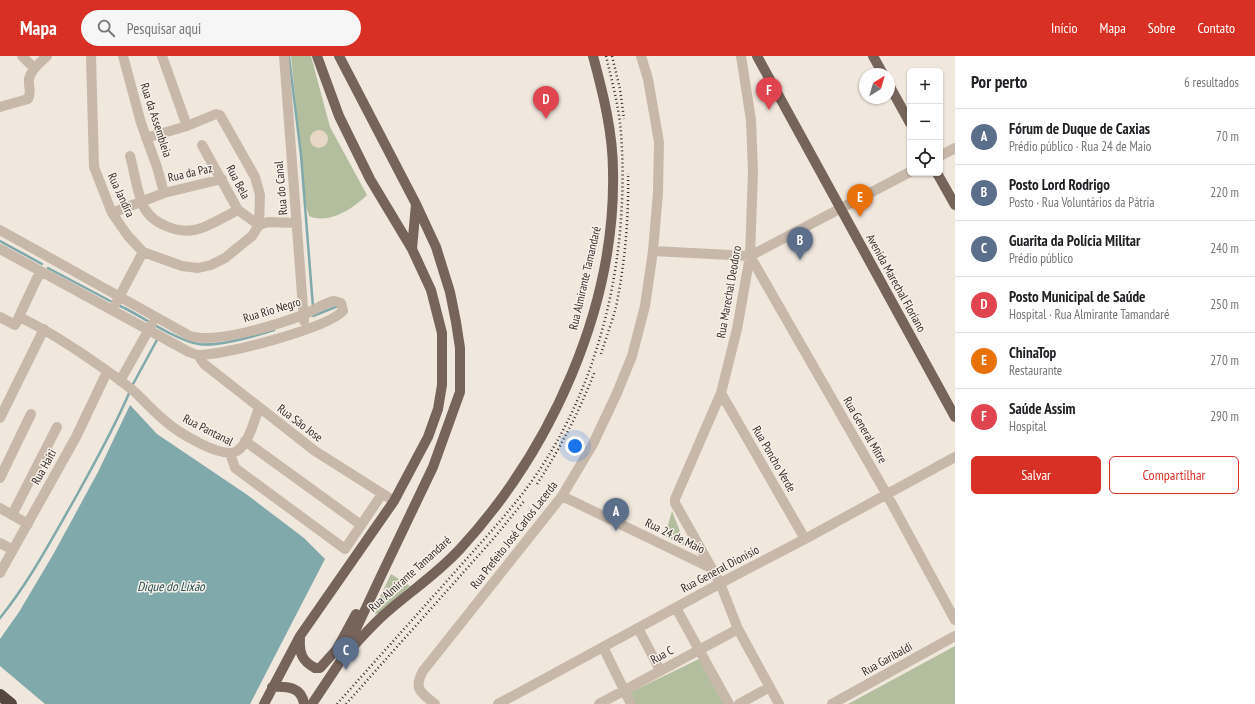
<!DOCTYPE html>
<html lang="pt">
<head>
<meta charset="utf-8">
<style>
	:root { --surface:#fff; --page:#f6f6f6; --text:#202124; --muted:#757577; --line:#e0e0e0; --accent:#d93025 }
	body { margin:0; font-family:"PT Sans Narrow",sans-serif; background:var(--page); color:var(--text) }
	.controls { position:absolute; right:12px; top:12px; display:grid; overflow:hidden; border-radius:6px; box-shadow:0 1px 3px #0004 }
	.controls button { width:36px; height:36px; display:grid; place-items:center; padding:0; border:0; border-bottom:1px solid var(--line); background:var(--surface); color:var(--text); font:20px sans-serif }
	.compass { position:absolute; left:859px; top:12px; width:36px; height:36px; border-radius:50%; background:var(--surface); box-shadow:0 1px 3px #0004; rotate:37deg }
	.you { position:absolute; left:575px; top:390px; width:14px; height:14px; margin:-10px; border:3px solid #fff; border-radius:50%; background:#1a73e8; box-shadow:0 0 0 6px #1a73e833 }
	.badge { display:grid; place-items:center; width:26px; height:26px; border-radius:50%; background:var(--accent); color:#fff; font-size:13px; font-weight:700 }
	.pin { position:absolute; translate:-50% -33px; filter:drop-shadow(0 1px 2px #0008) }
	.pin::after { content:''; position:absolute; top:21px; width:14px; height:12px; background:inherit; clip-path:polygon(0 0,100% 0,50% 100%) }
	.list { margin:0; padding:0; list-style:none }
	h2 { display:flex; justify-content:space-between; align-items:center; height:52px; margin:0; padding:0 16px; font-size:17px }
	h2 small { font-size:13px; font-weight:400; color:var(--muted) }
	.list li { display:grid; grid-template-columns:26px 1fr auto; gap:12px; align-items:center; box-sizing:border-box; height:56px; padding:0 16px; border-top:1px solid var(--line) }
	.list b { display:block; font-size:15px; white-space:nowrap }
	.list p { margin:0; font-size:13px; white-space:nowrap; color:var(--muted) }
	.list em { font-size:13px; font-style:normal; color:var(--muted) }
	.actions { display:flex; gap:8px; padding:12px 16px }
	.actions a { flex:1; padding:9px 0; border:1px solid var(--accent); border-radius:6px; text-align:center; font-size:14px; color:var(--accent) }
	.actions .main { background:var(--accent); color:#fff }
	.icon { flex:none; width:22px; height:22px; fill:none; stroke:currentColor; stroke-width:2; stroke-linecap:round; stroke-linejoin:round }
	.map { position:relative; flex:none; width:955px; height:648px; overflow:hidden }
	header { display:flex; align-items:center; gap:24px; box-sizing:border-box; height:56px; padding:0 20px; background:var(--accent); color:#fff }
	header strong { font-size:19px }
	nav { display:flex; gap:22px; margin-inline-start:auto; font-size:14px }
	.search { width:280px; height:36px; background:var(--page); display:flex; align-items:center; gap:10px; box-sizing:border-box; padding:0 14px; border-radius:22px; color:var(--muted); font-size:15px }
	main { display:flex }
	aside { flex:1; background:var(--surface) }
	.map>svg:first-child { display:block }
</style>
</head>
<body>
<header>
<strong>Mapa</strong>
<div class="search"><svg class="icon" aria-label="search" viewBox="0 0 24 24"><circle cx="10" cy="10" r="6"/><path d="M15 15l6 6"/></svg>Pesquisar aqui</div>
<nav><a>Início</a><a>Mapa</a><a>Sobre</a><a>Contato</a></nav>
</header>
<main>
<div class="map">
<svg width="955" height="648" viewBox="0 0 955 648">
	<rect width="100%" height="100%" fill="#f0e7dd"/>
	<path fill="#b3be9e" d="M291,0H311L330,71L367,139C354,152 329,169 309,160L306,150Z
		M672,455L686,491L665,480Z
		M391,518L410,530L380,557L375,558V551Z
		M955,590V648H848Z
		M701,602L725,648H636L629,637Z"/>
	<path fill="#e7d8c6" d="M310 83a9 9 0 1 1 18 0a9 9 0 1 1-18 0Z"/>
	<path fill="#7fa9ab" d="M130,349L157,378L246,438L304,482L325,503L250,648H45L0,610V583L19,556L54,497L98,416Z"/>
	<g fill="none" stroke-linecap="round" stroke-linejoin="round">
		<path stroke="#7fa9ab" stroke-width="2.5" d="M289,1L301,99L313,251
			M0,185L42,208
			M48,212L114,247
			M118,249C139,258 178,286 199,288C218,291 255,280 274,274
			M313,260L338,250
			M132,330L158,282
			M0,562C29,526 50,486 73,446C93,410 114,373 130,335"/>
		<path stroke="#c7b8aa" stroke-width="10" d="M22,0L34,12
			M91,0L94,111L112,157L128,180L143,196L182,210L198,212L211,209L225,202L252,180L259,169L268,166L297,167
			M123,0L141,67L157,111L164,137
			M162,0L187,70
			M284,0L304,265
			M741,0L751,64L753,116L750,200L737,273L721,337L675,443V447L720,527L738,573L779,648
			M0,51L28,43C32,36 28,30 29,23C31,13 40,7 47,0
			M146,82L187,70L216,58L220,59L255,121L260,139L259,169
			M202,89L238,154L259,169
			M130,100C134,114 136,130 141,144C148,168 180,180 202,172C214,167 226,160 238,154
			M940,100L955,92
			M112,157L164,137L222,123
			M0,174L190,280C215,288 277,269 303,259C313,255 323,247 334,245L341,247L343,255C325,273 228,298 200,299C196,299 192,297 189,296L0,193
			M653,195L750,200L910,116
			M750,200L886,437L955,564
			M116,247L143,196
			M0,261L15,269L40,216
			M19,261C43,272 65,286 87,301C103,312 121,324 136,337C145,346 154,356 164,364C176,375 222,404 237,395C249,387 254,365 259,352
			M198,299L204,308L315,395L394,445
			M120,325L152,268
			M721,337L805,483
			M0,362L44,273
			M245,385L361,469
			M230,397L235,412L345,493L382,438
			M0,422L31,358
			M562,440L711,512
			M0,452L28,468
			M12,459L57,371
			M0,487L13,494
			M0,517L76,381L107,316
			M676,552L729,648
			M638,572L660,614
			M603,591L631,648
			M435,648C421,637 413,633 423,615L562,440L593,388L617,337L632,300L645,250L653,195L658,136L659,86L648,23L641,0
			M498,648L732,521L805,483L955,401
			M599,648L738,573
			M739,648L770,631
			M832,648L955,580"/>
		<path stroke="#76645b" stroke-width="10" d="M757,0L955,361
			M873,0L883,18
			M889,29L910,67
			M937,117L955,149
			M412,193L416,148
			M300,583C299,597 302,605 315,612H320L337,593L356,558
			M348,596C361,582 373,568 387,556C411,535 438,517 460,493C551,394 616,252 613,115C613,77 603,37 593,0
			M272,631C287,630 302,631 304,648
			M264,648L300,580L394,445L428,381L438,353L442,329V277L431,234L412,193L370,123L339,60L317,0
			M312,648L342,603L380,522L433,411L460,336V292L456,266L450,236L436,191L416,148L339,0"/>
		<path stroke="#564741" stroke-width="12" d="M0,639L11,648"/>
		<path stroke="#352d29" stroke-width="2.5" stroke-dasharray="1 3" stroke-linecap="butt" d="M612,0L620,33L624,63
			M601,298C606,282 612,266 616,251C625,207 629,161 628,117
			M537,428C561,391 579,356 595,315
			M337,648C376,604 415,561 454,517C478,490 504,462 526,433C601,333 630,199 621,77C619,51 612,25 606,0
			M346,648L494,482L525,444"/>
	</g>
	<g text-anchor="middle" stroke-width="3" stroke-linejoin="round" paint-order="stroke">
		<g font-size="12" fill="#352d29" stroke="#f8f1e9">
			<text transform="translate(156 64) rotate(72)" y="4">Rua da Assembleia</text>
			<text transform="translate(190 117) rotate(-13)" y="4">Rua da Paz</text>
			<text transform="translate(238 126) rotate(62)" y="4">Rua Bela</text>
			<text transform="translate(281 132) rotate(-95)" y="4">Rua do Canal</text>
			<text transform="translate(121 139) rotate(65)" y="4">Rua Jandira</text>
			<text transform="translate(585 222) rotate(-77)" y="4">Rua Almirante Tamandaré</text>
			<text transform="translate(896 227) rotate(61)" y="4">Avenida Marechal Floriano</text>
			<text transform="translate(729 236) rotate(-80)" y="4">Rua Marechal Deodoro</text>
			<text transform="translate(272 254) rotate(-17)" y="4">Rua Rio Negro</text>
			<text transform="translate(300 367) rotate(37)" y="4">Rua Sāo Jose</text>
			<text transform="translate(208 374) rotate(27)" y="4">Rua Pantanal</text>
			<text transform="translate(865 374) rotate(60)" y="4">Rua General Mitre</text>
			<text transform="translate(774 403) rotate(60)" y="4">Rua Poncho Verde</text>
			<text transform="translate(44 411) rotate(-61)" y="4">Rua Haiti</text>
			<text transform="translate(514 479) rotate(-52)" y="4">Rua Prefeito José Carlos Lacerda</text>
			<text transform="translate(675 480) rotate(26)" y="4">Rua 24 de Maio</text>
			<text transform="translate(720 513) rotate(-28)" y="4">Rua General Dionísio</text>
			<text transform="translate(410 518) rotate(-42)" y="4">Rua Almirante Tamandaré</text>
			<text transform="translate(662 599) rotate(-29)" y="4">Rua C</text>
			<text transform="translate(887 603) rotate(-29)" y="4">Rua Garibaldi</text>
		</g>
		<g font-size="13" font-style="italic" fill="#225054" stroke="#f8f1e9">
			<text x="171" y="535">Dique do Lixão</text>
		</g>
	</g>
</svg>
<div class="controls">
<button>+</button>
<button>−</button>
<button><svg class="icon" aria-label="locate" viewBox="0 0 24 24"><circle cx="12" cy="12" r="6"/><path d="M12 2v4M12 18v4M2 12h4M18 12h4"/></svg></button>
</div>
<svg class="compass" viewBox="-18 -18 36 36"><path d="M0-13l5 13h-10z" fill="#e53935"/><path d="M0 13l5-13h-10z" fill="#757577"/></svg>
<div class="you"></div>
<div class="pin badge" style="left:616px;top:475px;background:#5c6f8a">A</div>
<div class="pin badge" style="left:800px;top:204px;background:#5c6f8a">B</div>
<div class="pin badge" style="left:346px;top:614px;background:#5c6f8a">C</div>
<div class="pin badge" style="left:546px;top:63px;background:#e0444e">D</div>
<div class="pin badge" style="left:860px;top:161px;background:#e8710a">E</div>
<div class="pin badge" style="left:769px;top:54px;background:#e0444e">F</div>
</div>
<aside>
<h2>Por perto<small>6 resultados</small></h2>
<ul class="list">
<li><span class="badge" style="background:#5c6f8a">A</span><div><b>Fórum de Duque de Caxias</b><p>Prédio público · Rua 24 de Maio</p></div><em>70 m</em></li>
<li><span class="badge" style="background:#5c6f8a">B</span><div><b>Posto Lord Rodrigo</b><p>Posto · Rua Voluntários da Pátria</p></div><em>220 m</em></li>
<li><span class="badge" style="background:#5c6f8a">C</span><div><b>Guarita da Polícia Militar</b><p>Prédio público</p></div><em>240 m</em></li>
<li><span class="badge" style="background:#e0444e">D</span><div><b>Posto Municipal de Saúde</b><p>Hospital · Rua Almirante Tamandaré</p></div><em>250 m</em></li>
<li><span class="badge" style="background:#e8710a">E</span><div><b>ChinaTop</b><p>Restaurante</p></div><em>270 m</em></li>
<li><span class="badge" style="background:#e0444e">F</span><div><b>Saúde Assim</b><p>Hospital</p></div><em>290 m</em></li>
</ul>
<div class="actions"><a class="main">Salvar</a><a>Compartilhar</a></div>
</aside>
</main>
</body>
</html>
